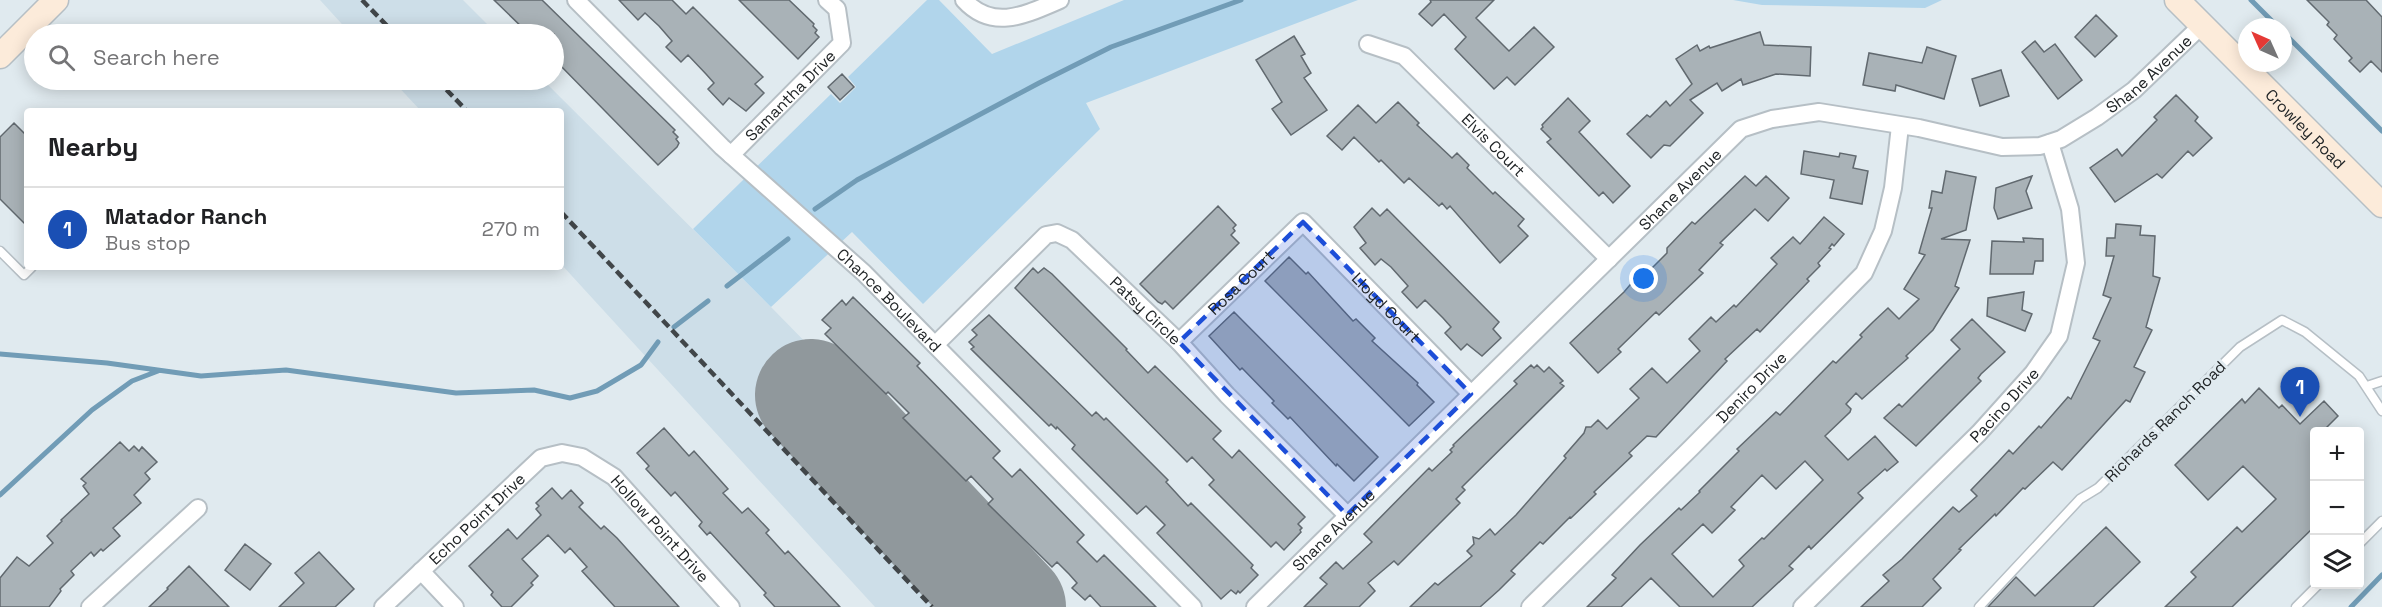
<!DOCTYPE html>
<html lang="en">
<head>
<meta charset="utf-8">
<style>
	:root { --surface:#fff; --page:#f2f2f2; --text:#202124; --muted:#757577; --line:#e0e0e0; --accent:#7c3aed }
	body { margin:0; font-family:"Space Grotesk",sans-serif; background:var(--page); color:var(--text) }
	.controls { position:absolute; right:18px; bottom:18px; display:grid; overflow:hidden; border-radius:6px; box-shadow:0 3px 15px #0003 }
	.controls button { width:54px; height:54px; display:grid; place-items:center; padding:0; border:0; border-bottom:2px solid var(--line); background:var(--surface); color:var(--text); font:30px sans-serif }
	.compass { position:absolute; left:2238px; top:18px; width:54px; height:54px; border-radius:50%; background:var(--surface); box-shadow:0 3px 15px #0003; rotate:315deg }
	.you { position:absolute; left:1644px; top:279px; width:21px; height:21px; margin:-15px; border:4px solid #fff; border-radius:50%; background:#1a73e8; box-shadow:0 0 0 9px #1a73e833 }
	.badge { display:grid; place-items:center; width:39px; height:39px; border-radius:50%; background:var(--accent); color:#fff; font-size:20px; font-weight:700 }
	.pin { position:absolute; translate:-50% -50px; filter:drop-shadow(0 2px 3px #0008) }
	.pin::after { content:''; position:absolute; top:32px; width:21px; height:18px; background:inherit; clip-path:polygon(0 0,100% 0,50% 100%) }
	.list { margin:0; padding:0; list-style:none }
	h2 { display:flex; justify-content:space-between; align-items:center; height:78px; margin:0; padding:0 24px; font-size:26px }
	h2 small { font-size:20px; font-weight:400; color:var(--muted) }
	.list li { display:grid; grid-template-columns:39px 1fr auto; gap:18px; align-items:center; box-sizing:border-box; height:84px; padding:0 24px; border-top:2px solid var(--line) }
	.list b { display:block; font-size:22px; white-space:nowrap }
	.list p { margin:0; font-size:20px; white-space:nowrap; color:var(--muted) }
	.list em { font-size:20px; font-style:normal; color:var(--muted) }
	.icon { flex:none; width:33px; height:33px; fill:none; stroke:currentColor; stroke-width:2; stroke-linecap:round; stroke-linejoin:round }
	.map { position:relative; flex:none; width:2382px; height:607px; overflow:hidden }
	.search { position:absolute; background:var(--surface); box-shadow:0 3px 15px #0003; left:24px; top:24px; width:540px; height:66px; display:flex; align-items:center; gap:15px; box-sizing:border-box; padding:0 21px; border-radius:33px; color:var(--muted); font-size:22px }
	.panel { position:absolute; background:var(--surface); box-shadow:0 3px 15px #0003; left:24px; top:108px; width:540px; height:162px; border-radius:6px }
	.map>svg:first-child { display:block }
</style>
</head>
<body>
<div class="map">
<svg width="2382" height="607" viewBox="0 0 2382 607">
	<rect width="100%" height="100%" fill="#e0eaef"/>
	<path fill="#cddee8" d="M320,0H463L497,34H351Z
		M392,80H543L771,307L1065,607H875L561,264V111H421Z"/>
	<path fill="#b1d5eb" d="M927,0H939L992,54L1124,0H1358L1086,103L1100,129L923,304L852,232L771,307L693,229L831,94L840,103L856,87L848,77Z
		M1733,0H1942L1925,8L1762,5Z"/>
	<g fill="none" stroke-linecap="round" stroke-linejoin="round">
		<path stroke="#719cb6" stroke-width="5" d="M2251,0L2278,27
			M2283,32L2382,131
			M815,209L857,180L1039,83L1111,47L1241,0
			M727,286L788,239
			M674,327L708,301
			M0,354L107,363L201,376L286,370L456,393L534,390L570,398L597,391L641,365L658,342
			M0,495L92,410L132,381L158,371
			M2351,607L2382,575"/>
		<path stroke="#90989c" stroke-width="112" d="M811,395L1010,607"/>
	</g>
	<path fill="#a9b2b7" stroke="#61696f" stroke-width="1.5" fill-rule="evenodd" d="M494,0H542L675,130L673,132L678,137L676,139L679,143L677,147L658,165L554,59V34H529Z
		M619,0H672L686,14L693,7L763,77L755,84L764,93L746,111L729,98L723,105L708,89L714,83L706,74L688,55L681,62L666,47L672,41L659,26L645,13L638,20Z
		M739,0H789L814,24L813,26L817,30L815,33L819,37L798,59Z
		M1430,0H1494L1476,18L1509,51L1534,27L1554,47L1515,85L1507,77L1494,89L1455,49L1466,37L1444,14L1432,26L1419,14L1431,2Z
		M2307,0H2366L2382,17V72L2371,61L2360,72L2349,61L2352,58L2334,39L2337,35L2327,25L2329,22Z
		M2096,15L2117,36L2095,57L2075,37Z
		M1760,32L1764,45L1811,47L1810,76L1776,74L1743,85L1741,79L1722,91L1717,83L1690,100L1703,113L1670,146L1664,145L1651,158L1627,134L1647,115L1650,117L1666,101L1670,106L1692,84L1676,59L1697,45L1700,51L1709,46L1710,48Z
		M1294,36L1305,54L1301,56L1311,73L1304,78L1327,110L1291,135L1272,109L1282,102L1256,60Z
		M2035,41L2044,52L2055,44L2082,80L2058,99L2022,52Z
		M1927,47L1956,56L1944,99L1896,85L1895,91L1863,85L1869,53L1922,63Z
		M2001,70L2009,96L1980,106L1972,79Z
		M842,74L854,87L840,100L828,87Z
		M2176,95L2198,117L2195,121L2212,138L2193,156L2188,151L2162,178L2157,174L2115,202L2090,168L2117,149L2122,156L2157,120L2154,117Z
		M1568,98L1590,121L1579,132L1630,186L1613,203L1603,192L1599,196L1547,142L1551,139L1541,129L1543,127L1542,125Z
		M1398,102L1419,123L1417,125L1452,158L1457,153L1469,165L1467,168L1493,194L1495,192L1524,219L1518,226L1528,236L1500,263L1450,206L1447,209L1442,203L1439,206L1409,178L1404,183L1381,160L1379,162L1354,137L1342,150L1327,136L1358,105L1376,123Z
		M14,123L27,136V226L0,199V137Z
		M1804,151L1839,157L1840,153L1856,156L1853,168L1868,171L1862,204L1830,198L1834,180L1801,174Z
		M1946,171L1976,177L1966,230L1941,239L1970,240L1955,286L1959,288L1933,330L1906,356L1908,358L1862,399L1856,393L1846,404L1851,409L1850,412L1825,436L1848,460L1875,436L1898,462L1887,471L1885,469L1858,493L1863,498L1811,549L1809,546L1789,566L1793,569L1752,607H1680L1651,578L1621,607H1587L1616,578L1612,575L1640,545L1679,508L1681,510L1700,492L1699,491L1739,451L1737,449L1776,412L1780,415L1833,361L1836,363L1862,337L1860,335L1873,322L1888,308L1899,319L1919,299L1904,289L1925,255L1919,253L1932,208H1929L1932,191L1942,193ZM1805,461L1823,480L1764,539L1762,538L1739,560L1744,566L1713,597L1672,554L1703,524L1712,533L1735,510L1731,507L1762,475L1776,489Z
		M1745,176L1756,186L1766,176L1789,198L1768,221L1755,209L1720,243L1723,245L1699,270L1703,273L1659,315L1656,312L1618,349L1621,352L1598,373L1570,343L1624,292L1635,279L1638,282L1667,253V248L1692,222L1695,224Z
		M2032,176L2026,191L2032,208L1998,219L1994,208L1996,188Z
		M1218,206L1236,225L1233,228L1235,231L1231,235L1239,243L1173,309L1165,301L1162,304L1158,302L1140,284Z
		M1372,208L1380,216L1387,209L1499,322L1493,329L1501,338L1482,356L1467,344L1461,350L1445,333L1451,327L1443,318L1425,300L1417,308L1402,292L1408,286L1391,267L1381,259L1375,265L1360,248L1366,243L1354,227Z
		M1824,217L1844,234L1834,246L1832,244L1829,248L1831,249L1818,263L1820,266L1807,279L1809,281L1760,332L1757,329L1725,359L1727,361L1656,437L1647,436L1629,453L1632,456L1594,492L1596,494L1571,518L1570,517L1543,544L1540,542L1511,571L1515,574L1499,590L1480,607H1410L1435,583L1438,585L1472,556L1467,551L1474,544L1473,537L1479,539L1490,529L1495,535L1516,515L1566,458L1564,456L1584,433L1586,427H1591L1598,420L1607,429L1639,398L1630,389L1652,368L1667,383L1700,351L1689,339L1711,317L1716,322L1734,305L1736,307L1777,264L1771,258L1793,237L1800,244Z
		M2116,224L2141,226L2140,235L2155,236L2153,276L2160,278L2146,327L2152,330L2134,367L2145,372L2130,402L2126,400L2062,470L2053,462L2025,489L2023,488L1996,516L1995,514L1959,549L1961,550L1933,579L1941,588L1922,607H1861L1889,581L1883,575L1902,559L1953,507L1959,512L1977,496L1971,490L1998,462L2009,450L2013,454L2039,426L2041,428L2068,397L2071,399L2100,341L2093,338L2111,298L2103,295L2114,256H2106L2107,238H2115Z
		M2023,238L2043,239V261H2035L2033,274H1990L1992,241L2024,242Z
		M1289,257L1306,274L1308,272L1353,321L1356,319L1375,338L1372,341L1418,383L1417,385L1434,402L1409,426L1265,281Z
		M1033,268L1038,273L1044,268L1052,274L1127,349L1126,350L1148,373L1155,366L1221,431L1213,439L1232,458L1239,450L1305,517L1298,524L1302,528L1300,530L1301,532L1284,550L1276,542L1271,547L1209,485L1214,480L1192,457L1187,462L1015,288Z
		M2024,292L2022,310L2032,314L2025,331L1987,316L1988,298Z
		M853,297L920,363L917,366L1000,451L993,458L1012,477L1020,469L1084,535L1077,542L1097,562L1104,555L1156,607H1101L1090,595L1085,600L1072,588L1077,583L1069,574L1057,562L1052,567L988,504L993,499L971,476L966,481L903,418L909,413L888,392L886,394L825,334L831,328L822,320L842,300L846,305Z
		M1234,312L1378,457L1354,481L1337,464L1336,466L1290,417L1288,419L1272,403L1274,401L1242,368L1240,370L1209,336Z
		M989,315L1092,416L1096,412L1104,420L1106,418L1168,480L1166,482L1188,506L1191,503L1253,565L1251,568L1258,575L1240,593L1238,591L1236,594L1231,590L1221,599L1157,533L1165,525L1146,506L1137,514L1072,449L1075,445L1057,427L1056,429L1051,424L1049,426L971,349L974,347L969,342L977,335L972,330Z
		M1972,319L2005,352L1981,374L1978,378L1981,381L1916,446L1884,418L1899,404L1902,407L1960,349L1951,340Z
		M1531,365L1534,368L1537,365L1544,372L1549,367L1563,381L1560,383L1564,386L1462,487L1465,490L1456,499L1460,503L1398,565L1394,561L1368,583L1375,591L1359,607H1304L1327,584L1320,578L1336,562L1343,569L1372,542L1364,534L1429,468L1432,471L1452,452L1450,450L1454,446L1453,445L1517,384L1514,381Z
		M2259,388L2279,408L2282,405L2300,424L2324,401L2338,416L2322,432H2314V527L2232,607H2165L2196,577L2191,572L2237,527L2242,532L2276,499L2243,466L2208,500L2175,465L2242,399L2245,403Z
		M664,428L689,456L694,451L728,489L723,493L742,513L748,508L769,530L766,533L785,554L788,551L840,607H775L764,595L766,593L710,532L707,535L699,526L702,522L675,492L671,496L646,469L649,466L637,453Z
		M120,442L129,451L134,446L139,451L142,447L157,462L145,473L150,479L134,495L141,503L113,528L120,536L103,551L101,549L94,556L91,552L71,571L74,575L60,589L61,591L49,607H0V578L17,557L29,566L53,543L47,536L62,521L61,520L89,494L83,486L86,483L81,479Z
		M552,488L562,499L571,490L583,503L579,507L601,529L604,526L617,538L679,607H615L582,571L587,567L570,548L565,553L548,535L522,559L538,576L531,583L533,585L511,607H502L491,595L493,592L469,566L508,529L517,539L541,515L536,509L539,506L536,503Z
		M2106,527L2140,562L2093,607H1988L2016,577L2035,596Z
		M245,544L271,564L250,590L225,570Z
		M319,552L354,589L335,607H279L304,583L295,573Z
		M189,566L229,607H149L168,589L167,588Z"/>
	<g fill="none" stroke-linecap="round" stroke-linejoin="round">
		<defs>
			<path id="lane" d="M0,251L24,275L32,267
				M2367,386L2382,381
				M2360,543L2382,521
				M1979,607L2080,499L2098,488L2240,347L2282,320L2305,332L2359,376L2382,411
				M2296,607L2319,584"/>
			<g id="street">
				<path id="s1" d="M576,0L722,147L864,273L1193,607"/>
				<path d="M964,0C993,32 1027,14 1060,0"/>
				<path id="s2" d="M1368,44L1404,56L1609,259"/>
				<path id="s3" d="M731,155L842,43L837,9L827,0"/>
				<path id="s4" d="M1179,342L1303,222L1471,394"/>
				<path id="s5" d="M935,345L1046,235L1057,233L1072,240L1179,342L1227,395L1347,515"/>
				<path d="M421,571L455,607"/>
				<path d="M90,607L198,508"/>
				<path id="s6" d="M383,607L541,458L562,453L582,457L614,477L731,607"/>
				<path id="s7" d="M1255,607L1741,129L1772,119L1819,112L1919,128L2002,147L2040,146L2061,139L2097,117L2134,90L2202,25"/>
				<path id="s8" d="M1530,607L1692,447L1864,273L1883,231L1893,188L1900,126"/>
				<path id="s9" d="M1802,607L1979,433L2033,373L2059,336L2076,263L2070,209L2050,143"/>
			</g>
			<g id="secondary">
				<path id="s10" d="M2177,0L2382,205"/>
				<path d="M0,56L56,0"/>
			</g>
		</defs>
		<use href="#lane" stroke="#b6bfc5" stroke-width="11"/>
		<use href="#street" stroke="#b6bfc5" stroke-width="20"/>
		<use href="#secondary" stroke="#b6bfc5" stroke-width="27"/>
		<use href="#lane" stroke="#fff" stroke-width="8"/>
		<use href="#street" stroke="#fff" stroke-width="16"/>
		<use href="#secondary" stroke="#fcebda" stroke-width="24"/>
		<path stroke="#414649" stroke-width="4.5" stroke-dasharray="9 4.5" stroke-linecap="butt" d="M362,0L395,34
			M437,80L467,111
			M561,212L932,607"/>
	</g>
	<path fill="#1d4ed8" fill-opacity="0.2" stroke="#1d4ed8" stroke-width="4.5" stroke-dasharray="12 8" stroke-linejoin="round" d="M1303,222L1471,394L1347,515L1179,342Z"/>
	<g text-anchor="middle" stroke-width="6" stroke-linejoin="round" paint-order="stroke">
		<g font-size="16" fill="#212527" stroke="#e0eaef">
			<text dy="6" stroke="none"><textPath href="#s7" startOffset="1118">Shane Avenue</textPath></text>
			<text dy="6" stroke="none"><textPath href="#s3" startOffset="84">Samantha Drive</textPath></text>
			<text dy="6" stroke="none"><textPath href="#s10" startOffset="182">Crowley Road</textPath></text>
			<text dy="6" stroke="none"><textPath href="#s2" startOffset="164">Elvis Court</textPath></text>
			<text dy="6" stroke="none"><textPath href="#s7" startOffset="596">Shane Avenue</textPath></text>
			<text dy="6" stroke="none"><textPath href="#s4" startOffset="86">Rosa Court</textPath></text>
			<text dy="6" stroke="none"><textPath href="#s1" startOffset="434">Chance Boulevard</textPath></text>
			<text dy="6" stroke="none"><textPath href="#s4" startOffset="292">Lloyd Court</textPath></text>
			<text dy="6" stroke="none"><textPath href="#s5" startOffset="286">Patsy Circle</textPath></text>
			<text dy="6" stroke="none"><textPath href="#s8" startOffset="312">Deniro Drive</textPath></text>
			<text dy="6" stroke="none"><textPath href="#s9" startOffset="286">Pacino Drive</textPath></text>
			<text transform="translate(2165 421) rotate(-45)" y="6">Richards Ranch Road</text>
			<text dy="6" stroke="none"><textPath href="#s6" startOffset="129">Echo Point Drive</textPath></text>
			<text dy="6" stroke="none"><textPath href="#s6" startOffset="366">Hollow Point Drive</textPath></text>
			<text dy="6" stroke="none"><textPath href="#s7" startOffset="110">Shane Avenue</textPath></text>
		</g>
	</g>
</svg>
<div class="controls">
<button>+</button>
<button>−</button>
<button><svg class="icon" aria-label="layers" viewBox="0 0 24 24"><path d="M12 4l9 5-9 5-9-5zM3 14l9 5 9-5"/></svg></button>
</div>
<svg class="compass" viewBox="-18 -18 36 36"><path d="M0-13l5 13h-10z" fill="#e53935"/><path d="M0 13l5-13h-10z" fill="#757577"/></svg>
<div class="you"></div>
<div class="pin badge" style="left:2300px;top:417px;background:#1a4fb4">1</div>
<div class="search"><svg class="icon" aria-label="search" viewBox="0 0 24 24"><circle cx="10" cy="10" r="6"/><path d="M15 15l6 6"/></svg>Search here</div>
<section class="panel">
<h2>Nearby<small></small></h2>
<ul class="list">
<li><span class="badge" style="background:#1a4fb4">1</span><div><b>Matador Ranch</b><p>Bus stop</p></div><em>270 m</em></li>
</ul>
</section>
</div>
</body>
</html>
